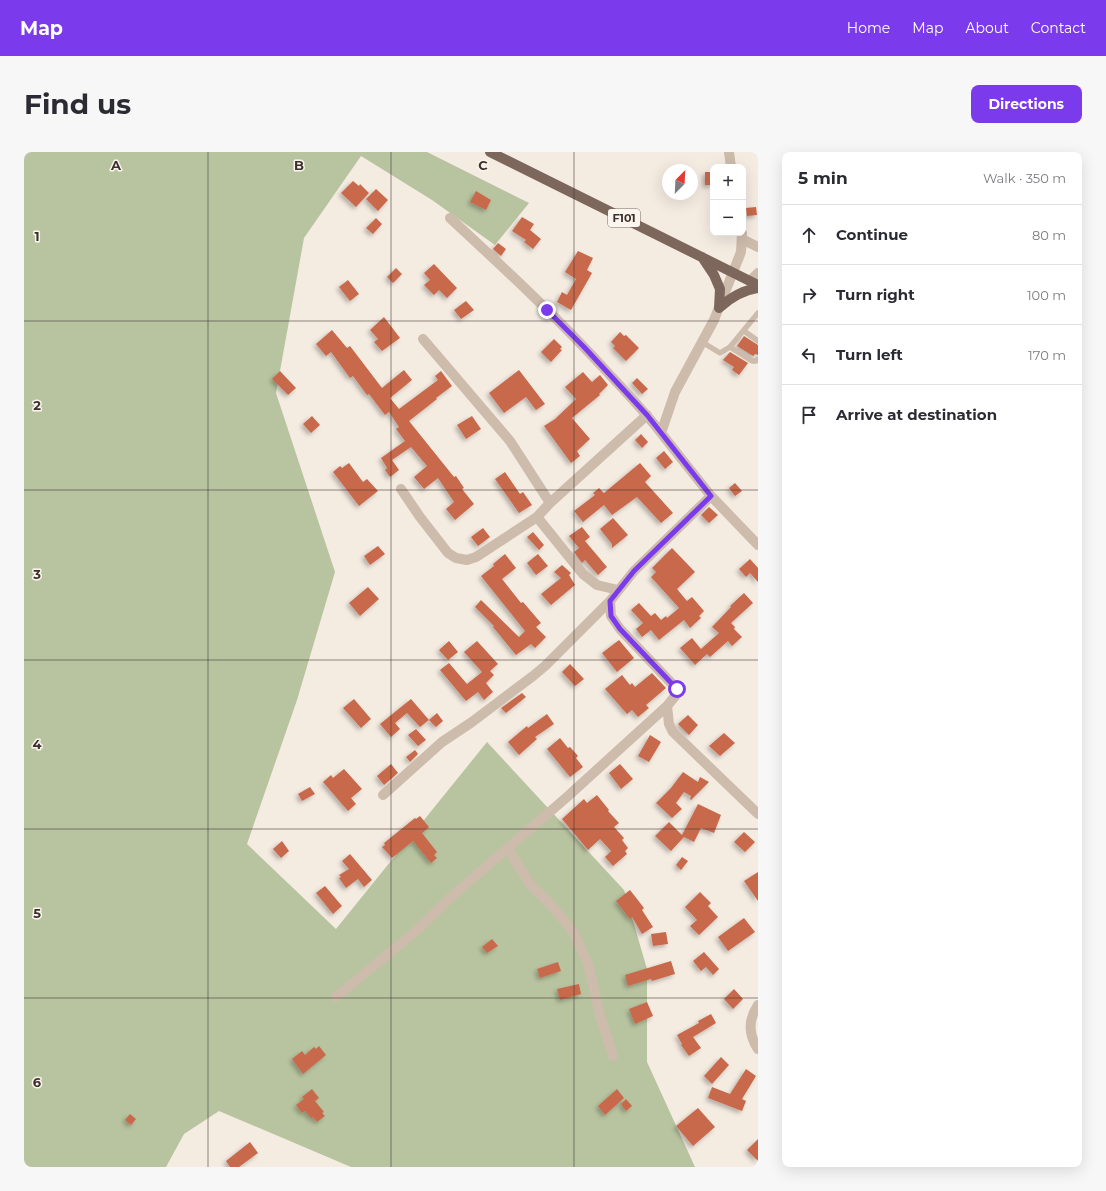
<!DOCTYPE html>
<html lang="en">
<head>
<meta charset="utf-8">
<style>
	:root { --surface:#fff; --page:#f7f7f7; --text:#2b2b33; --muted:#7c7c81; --line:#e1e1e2; --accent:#7c3aed }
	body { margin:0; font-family:Montserrat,sans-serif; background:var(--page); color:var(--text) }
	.controls { position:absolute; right:12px; top:12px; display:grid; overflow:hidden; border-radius:8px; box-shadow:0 4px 16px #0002 }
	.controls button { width:36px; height:36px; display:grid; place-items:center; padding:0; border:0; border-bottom:1px solid var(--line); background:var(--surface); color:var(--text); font:20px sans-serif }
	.compass { position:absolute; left:638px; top:12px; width:36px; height:36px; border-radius:50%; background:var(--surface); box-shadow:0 4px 16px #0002; rotate:24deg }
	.stop { position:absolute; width:12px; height:12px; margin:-9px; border:3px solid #7c3aed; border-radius:50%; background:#fff }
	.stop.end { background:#7c3aed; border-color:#fff; box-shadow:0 1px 4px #0008 }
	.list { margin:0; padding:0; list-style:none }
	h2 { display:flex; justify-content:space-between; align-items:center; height:52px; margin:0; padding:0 16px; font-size:17px }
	h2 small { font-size:13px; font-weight:400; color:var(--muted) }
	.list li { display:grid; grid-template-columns:26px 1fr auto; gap:12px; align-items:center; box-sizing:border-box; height:60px; padding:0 16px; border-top:1px solid var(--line) }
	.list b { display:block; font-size:15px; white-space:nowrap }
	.list em { font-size:13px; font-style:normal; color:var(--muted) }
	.icon { flex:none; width:22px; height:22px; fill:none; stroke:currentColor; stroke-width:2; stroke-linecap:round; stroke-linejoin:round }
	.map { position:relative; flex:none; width:734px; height:1015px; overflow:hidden; border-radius:8px }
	header { display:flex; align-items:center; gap:24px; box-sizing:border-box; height:56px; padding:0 20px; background:var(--accent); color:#fff }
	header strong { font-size:19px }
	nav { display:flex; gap:22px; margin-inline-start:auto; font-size:14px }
	.intro { display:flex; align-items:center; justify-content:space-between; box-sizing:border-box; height:96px; padding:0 24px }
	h1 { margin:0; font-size:28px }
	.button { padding:10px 18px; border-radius:8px; background:var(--accent); color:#fff; font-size:14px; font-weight:700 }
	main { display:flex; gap:24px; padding:0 24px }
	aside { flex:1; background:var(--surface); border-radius:8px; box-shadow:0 4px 16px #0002 }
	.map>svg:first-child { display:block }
</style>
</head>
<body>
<header>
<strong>Map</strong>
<nav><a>Home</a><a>Map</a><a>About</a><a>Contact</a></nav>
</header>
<div class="intro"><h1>Find us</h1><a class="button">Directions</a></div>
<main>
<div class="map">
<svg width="734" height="1015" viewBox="0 0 734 1015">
	<defs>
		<filter id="shadow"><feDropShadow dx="-2.5" dy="2.5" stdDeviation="2" flood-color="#0004"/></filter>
	</defs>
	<rect width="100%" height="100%" fill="#f4ebe1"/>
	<path fill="#b8c4a0" d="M0,0H403L505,51L471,93L408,48L337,4L280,86L252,241L311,420L273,548L223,692L312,777L463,590L600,738L623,817V910L671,1015H327L195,959L160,982L142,1015H0Z"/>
	<path fill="#c8694b" filter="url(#shadow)" d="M681,20H689V33H681Z
		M329,29L335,34L336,32L345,41L332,55L317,41Z
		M352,37L364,48L354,59L342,47Z
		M452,39L467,48L462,58L446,50Z
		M732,55L733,63L723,64L722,56Z
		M498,65L510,72L506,78L517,87L509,97L500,90L502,88L488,79Z
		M352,66L358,72L349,82L342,76Z
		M474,91L482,97L477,104L469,97Z
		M554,99L569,106L563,118L568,121L547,158L533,150L538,140L543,143L552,127L541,120Z
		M410,112L433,136L423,146L415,138L410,143L400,133L406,128L400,121Z
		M372,116L378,122L369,131L363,125Z
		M324,128L335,142L326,149L315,135Z
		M442,149L450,158L437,167L430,158Z
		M360,165L376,186L358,199L350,190L354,187L346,178Z
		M308,178L323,196L326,194L358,236L380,218L388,228L366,246L375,257L414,228L411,224L417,219L428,234L412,246L413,247L385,269L430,325L432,324L440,336L438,337L450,352L431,368L422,357L430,350L414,326L400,337L390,325L403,314L387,295L368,308L375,318L366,325L361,318L363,316L357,306L381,289L372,277L375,275L365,260L361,263L345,242L343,243L329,224L326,226L307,200L302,204L292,192Z
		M596,180L600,184L602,183L615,196L602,209L589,196L591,194L587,190Z
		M720,184L734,193V203L731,202L729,204L713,194Z
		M530,187L538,195L536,197L538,198L527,210L517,200Z
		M706,200L724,211L715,223L708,218L710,215L699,208Z
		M495,218L521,252L512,258L502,245L480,261L465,241Z
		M256,219L272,236L264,243L248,227Z
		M559,220L568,230L576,223L584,233L575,242L576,243L548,266L566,287L553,299L556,304L547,311L520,274L531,267L552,247L541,235Z
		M613,226L624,237L618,242L608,231Z
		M288,264L296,273L287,281L279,272Z
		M448,264L457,277L442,287L433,273Z
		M617,282L624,290L618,296L611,288Z
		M640,299L649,310L641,317L632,306Z
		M325,311L339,330L343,327L354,339L335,354L309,320L316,314L318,316Z
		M616,311L627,324L621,330L649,361L637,371L613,345L588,363L580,353L559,370L550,359L571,343L569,341L575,336L580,341Z
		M481,320L496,342L499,340L508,353L495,361L471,327Z
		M711,331L718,339L711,344L705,336Z
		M685,355L694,363L685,371L677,363Z
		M589,366L604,383L588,396V392L576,377Z
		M558,375L566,385L561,389L583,415L574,423L561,408L558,411L550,400L555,396L545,384Z
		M459,376L466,385L454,394L447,385Z
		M509,380L520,393L515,398L503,385Z
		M354,394L361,402L346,413L340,404Z
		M648,396L671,420L653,437L663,449L668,445L680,459L675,464L677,466L666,476L660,468L635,488L627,478L618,485L612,477L619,471L607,458L615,451L627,464L631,461L637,468L642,464L643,466L655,456L627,425L632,420L628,416Z
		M481,402L492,416L478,427L497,451L499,450L517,471L512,475L522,485L511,496L507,492L492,503L469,475L470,474L451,455L457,448L495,485L501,479L457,424L470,414L469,412Z
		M514,402L524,414L512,423L503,411Z
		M726,407L734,416V430L726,421L722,425L715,417Z
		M538,413L547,421L545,423L551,433L527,453L517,442L537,426L530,420Z
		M344,435L355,447L336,464L325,451Z
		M720,441L729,451L707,471L711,475L710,477L718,485L708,494L704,489L686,505L683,502L671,513L656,496L668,486L677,497L695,481L688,475L707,455L706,454Z
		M595,488L610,506L593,520L578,501Z
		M425,489L434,500L424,508L415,498Z
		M453,489L474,512L466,519L470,523L462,531L469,540L460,548L454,540L442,549L416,518L425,511L443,532L458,520L440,500Z
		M546,512L560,527L551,534L538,520Z
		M628,521L642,536L622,553L625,556L614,565L608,558L603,562L581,537L598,523L606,533L608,531L611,535Z
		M498,541L502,545L482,561L477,556Z
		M330,547L347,567L337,576L319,556Z
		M387,547L405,568L396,575L383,561L371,571L376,577L367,585L356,572Z
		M413,561L419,569L412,575L405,568Z
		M523,562L530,572L511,585L513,587L495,603L484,590L503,574L504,576Z
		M664,563L674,573L665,583L654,572Z
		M392,577L402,588L394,594L384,583Z
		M700,581L711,591L696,604L685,594Z
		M626,583L637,590L625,610L614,604Z
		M536,586L544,596L546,595L554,604L552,606L559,615L546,625L523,597Z
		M391,598L394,602L386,610L382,605Z
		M367,612L374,621L360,633L353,624Z
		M596,612L609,627L597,637L585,621Z
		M320,617L338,637L327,646L332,652L324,659L299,630L307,623L309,626Z
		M659,620L674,630L676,625L685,630L667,648L666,647L667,644L660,640L652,651L658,657L648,666L632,651L647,636Z
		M286,635L291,642L278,649L274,642Z
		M573,643L585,658L584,659L595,671L590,675L600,686L598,688L604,696L601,699L603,702L589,714L581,705L587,699L576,687L564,698L538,667L560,647L563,651Z
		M674,652L697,663L690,681L677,676L670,690L660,685L647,699L631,684L645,670L658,683Z
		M396,664L405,675L398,681L413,700L410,703L413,706L407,711L389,689L368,706L358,695L361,693L360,691L391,666L392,667Z
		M720,680L731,690L721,700L710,690Z
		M258,689L265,699L257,706L249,697Z
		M326,702L348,728L340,735L334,727L322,736L315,726L317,725L315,723L325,717L318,709Z
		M658,705L664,709L657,718L652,713Z
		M734,720V749L720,729Z
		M301,734L318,754L309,762L292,741Z
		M606,738L620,756L618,758L629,775L618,782L608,765L606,767L592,749Z
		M676,740L687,751L684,754L694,765L675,783L666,774L673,768L661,755Z
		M720,766L731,780L704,799L694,785Z
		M642,780L644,792L629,794L627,782Z
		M468,787L474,794L463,801L458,795Z
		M680,800L695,817L689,823L682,815L677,819L669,809Z
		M647,809L651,822L628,829L627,827L604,834L601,823Z
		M534,810L537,819L516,826L513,817Z
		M555,832L557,842L536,848L533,837Z
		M710,837L719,847L709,857L700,847Z
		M623,850L629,864L611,872L605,857Z
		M687,862L692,871L669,885L677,896L665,904L657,893L658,892L653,883L675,871L674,869Z
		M295,894L302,903L279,922L268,907L278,899L281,903L290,895L292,897Z
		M697,905L705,913L688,932L680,924Z
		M722,917L732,924L718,947L722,949L718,959L684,946L688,935L706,942Z
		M288,937L295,946L291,949L300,960L298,961L301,964L293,970L289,965L287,966L281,959L278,961L272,953L280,947L278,945Z
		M593,937L600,946L581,963L574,954Z
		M602,947L608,954L602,959L597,952Z
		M674,956L691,975L669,994L652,974Z
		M106,962L112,967L107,973L101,968Z
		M734,987V1009L723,998Z
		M226,990L234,1001L215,1015H206L202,1009Z"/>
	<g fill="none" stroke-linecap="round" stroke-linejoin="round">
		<path stroke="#cdbbac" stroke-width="5.5" d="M720,179L734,189
			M678,190L696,201L706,195L734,161
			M706,195L728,209H732L734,207"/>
		<path stroke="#cdbbac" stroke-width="10" d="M705,0L707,15
			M426,66C481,117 535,167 585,222C603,241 621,260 637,281
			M718,81L717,100L690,168L651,240L637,281L687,344L734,393
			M718,87L734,95
			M726,129L734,121
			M399,187L486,289L526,351
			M377,337L396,365L424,401L432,406L443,408L452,405L513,365L559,422L573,433L594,438
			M513,365L526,351L623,263
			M586,449L587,464L596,477L653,537L652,543L643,554L645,572L649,580L734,662
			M359,643L418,590L448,570L509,524L521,514L586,449L610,419L687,344
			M483,696L506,732L529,755L550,781L564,812L577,867L589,904
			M312,845L393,778L427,745L543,645L643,554
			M734,853C724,868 724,882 734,897"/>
		<path stroke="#7d675c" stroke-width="10" d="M466,0L734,133
			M678,105L690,123L696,137L695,156
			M695,156C706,146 719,138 734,136"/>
	</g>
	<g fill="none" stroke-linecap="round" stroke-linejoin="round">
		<path stroke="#7c3aed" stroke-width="5" d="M523,158L560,195L623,263L687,344L610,419L586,449L587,464L596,477L653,537"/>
	</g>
	<path fill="none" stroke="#3b302b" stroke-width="1" stroke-opacity="0.55" d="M184,0V1015M367,0V1015M550,0V1015M0,169H734M0,338H734M0,508H734M0,677H734M0,846H734"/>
	<g text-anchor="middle" stroke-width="3" stroke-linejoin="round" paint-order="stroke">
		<rect fill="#fbf5ee" stroke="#756b66" stroke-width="1" x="584" y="57" width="32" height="18" rx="3"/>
		<g font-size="11" font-weight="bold" fill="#3b302b">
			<text x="600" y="70">F101</text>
		</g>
	</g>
	<g font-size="13" text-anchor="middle" font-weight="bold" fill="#3b302b" stroke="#fbf5ee" stroke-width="3" stroke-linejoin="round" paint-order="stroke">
		<text x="92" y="18">A</text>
		<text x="275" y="18">B</text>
		<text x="459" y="18">C</text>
		<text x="13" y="89">1</text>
		<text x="13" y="258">2</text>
		<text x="13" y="427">3</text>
		<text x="13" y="597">4</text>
		<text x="13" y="766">5</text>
		<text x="13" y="935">6</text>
	</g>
</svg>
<div class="controls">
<button>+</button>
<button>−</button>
</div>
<svg class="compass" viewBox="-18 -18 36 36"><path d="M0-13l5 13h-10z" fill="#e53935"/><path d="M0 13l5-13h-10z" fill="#7c7c81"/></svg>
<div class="stop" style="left:653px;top:537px"></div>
<div class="stop end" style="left:523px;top:158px"></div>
</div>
<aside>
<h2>5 min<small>Walk · 350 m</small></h2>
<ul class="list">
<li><svg class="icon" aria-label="ahead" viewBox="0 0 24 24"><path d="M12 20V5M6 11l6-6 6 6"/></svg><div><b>Continue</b></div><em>80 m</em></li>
<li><svg class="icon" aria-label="right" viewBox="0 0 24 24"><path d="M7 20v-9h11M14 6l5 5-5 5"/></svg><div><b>Turn right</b></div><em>100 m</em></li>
<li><svg class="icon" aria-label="left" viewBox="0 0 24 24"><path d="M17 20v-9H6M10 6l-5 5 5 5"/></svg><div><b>Turn left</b></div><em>170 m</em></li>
<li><svg class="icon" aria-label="arrive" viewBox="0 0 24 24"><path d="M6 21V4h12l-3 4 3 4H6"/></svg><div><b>Arrive at destination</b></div></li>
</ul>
</aside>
</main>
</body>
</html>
